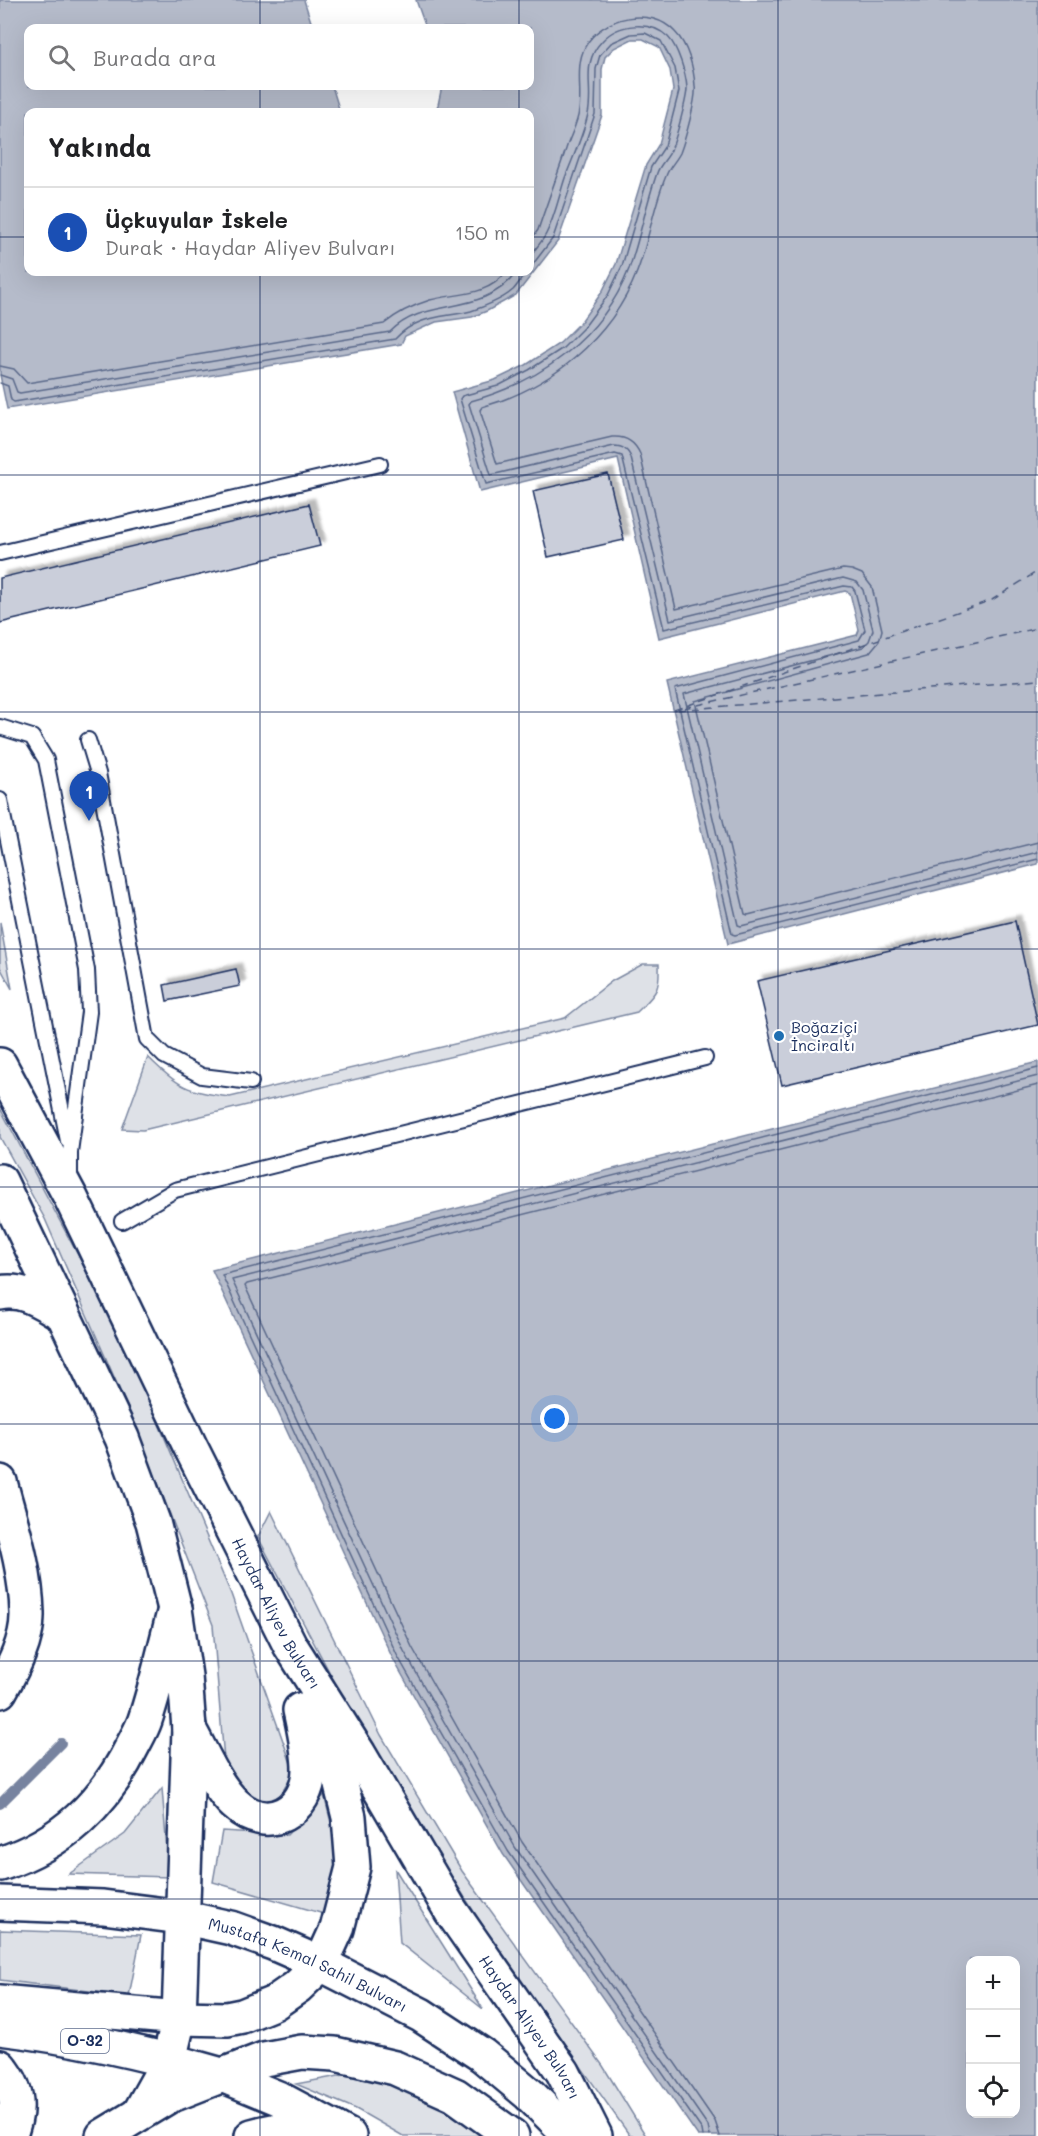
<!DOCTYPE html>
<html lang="tr">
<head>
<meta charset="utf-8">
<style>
	:root { --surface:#fff; --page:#f2f2f2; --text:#202124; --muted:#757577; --line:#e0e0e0; --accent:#1a73e8 }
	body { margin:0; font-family:Mali,sans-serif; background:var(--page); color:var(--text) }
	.controls { position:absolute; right:18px; bottom:18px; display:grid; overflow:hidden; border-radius:12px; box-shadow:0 6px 24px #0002 }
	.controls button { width:54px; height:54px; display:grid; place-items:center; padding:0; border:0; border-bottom:2px solid var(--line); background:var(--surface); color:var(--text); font:30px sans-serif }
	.you { position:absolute; left:555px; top:1419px; width:21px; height:21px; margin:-15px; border:4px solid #fff; border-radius:50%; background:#1a73e8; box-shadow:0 0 0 9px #1a73e833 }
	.badge { display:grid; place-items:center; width:39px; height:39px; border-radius:50%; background:var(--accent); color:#fff; font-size:20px; font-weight:700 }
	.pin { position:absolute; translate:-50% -50px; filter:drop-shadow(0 2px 3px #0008) }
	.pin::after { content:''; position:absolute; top:32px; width:21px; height:18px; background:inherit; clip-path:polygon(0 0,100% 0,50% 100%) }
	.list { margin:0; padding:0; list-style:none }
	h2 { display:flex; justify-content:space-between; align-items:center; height:78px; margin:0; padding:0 24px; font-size:26px }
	h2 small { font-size:20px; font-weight:400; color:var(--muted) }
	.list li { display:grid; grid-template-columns:39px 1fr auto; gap:18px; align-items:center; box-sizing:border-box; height:90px; padding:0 24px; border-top:2px solid var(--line) }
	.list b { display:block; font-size:22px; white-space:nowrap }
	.list p { margin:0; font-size:20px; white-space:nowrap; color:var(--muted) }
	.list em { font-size:20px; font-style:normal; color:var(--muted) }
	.icon { flex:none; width:33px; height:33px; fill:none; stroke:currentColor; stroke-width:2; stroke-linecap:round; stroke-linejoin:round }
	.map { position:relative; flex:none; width:1038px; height:2136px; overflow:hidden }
	.search { position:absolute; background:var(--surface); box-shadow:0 6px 24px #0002; left:24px; top:24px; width:510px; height:66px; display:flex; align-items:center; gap:15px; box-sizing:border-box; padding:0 21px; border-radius:12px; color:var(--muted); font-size:22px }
	.panel { position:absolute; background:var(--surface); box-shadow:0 6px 24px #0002; left:24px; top:108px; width:510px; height:168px; border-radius:12px }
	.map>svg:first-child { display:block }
</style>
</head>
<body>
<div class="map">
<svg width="1038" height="2136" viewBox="0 0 1038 2136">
	<defs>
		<filter id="shadow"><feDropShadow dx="5.5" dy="-5.5" stdDeviation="1.5" flood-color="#0004"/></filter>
	</defs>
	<rect width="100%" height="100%" fill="#fff"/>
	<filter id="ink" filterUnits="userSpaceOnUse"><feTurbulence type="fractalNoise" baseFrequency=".0167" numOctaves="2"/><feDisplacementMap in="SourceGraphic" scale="12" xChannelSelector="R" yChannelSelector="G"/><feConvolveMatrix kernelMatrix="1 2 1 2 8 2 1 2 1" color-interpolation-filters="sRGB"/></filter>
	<g filter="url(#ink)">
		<path fill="#dee1e7" stroke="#7c88a2" stroke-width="1.5" d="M0,922L12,989L0,967Z
			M643,964H659C660,992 656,993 637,1012L143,1130L122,1129L148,1057C178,1087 188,1092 230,1097L565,1018L612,981Z
			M0,1108L124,1342L231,1594L294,1772L277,1801L248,1809L227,1797L213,1625L136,1427L45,1219L0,1137Z
			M271,1511L381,1735L462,1871L603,2066L646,2136H630L499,1951L369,1747L258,1537Z
			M162,1788L169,1877L69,1874L125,1834Z
			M324,1795L348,1890L338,1918L213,1882L222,1831L287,1835Z
			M395,1869L483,2009L400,1943Z
			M0,1930L141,1935L129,1996L0,1980Z
			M344,2075L404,2087L491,2136H403L356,2109L296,2084Z"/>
		<path fill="#b5bbca" stroke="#77839f" stroke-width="1.5" fill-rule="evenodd" d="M0,0H304L313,28H28V86H332L340,112H28V272H530V112H434L438,105L442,86H530V28H426L416,0H1038V864L728,944L667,683L857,635L859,630L850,593L845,591L659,638L618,459L480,492L452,392L495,380L526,365L560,343L580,323L602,292L616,264L646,165L659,144L673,90L670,70L659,47L643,39H632L614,48L605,57L602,69V115L558,241L516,295L487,311L472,317L436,322L405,336L401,344L7,409L0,375Z
			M1038,1062V2136H698L503,1854L392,1657L212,1270ZM970,1960H1016V2114H970Z"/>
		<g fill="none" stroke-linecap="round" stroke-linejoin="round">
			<path stroke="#596789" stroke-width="1.5" d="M530,241L538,230C547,203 557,176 566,149C570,136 578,123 579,110C582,89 575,66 585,47C601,17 651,5 675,32C688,45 694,69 695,86C697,98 685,140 680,153C676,161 669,167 666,176C653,207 649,241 637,272C611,339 550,388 482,407L480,410L497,464L612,437C625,436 635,442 640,454L676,609L843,569L852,570L862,574L872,587L882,630L879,641L869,653L695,701L745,914L748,915L1038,842
				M530,256C535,249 542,242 546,234C555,217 559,196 565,178C573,157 583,136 588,114C594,87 580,64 602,41C618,23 651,20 668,37C678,47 686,74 687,88C687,98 676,139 671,150C668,158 660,164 657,173C646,204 640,238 629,269C602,338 540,382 471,401L469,404L491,475L614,446C622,446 628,449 631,458L670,620L843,578L857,582L863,590L873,630L869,641L863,647L684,694L738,925L741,926L1038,852
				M530,268L553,238L595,114L596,69L600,55L611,43L631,34L645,33L661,41L675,68L679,91L665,146L651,167L622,266L608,295L585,326L563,348L529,370L498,386L462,396L460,399L486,484L615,454L622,456L664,629L844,586L852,587L855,591L865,630L859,640L675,689L732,934L735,935L1038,859
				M0,366L14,369L27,383L384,324C396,314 414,305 430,300C456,293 487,297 506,272
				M0,375L12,379L17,392L20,393L390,332C426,295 481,319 517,272
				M0,383L8,386L11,400L14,402L395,339C417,315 442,318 471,311C484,307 503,299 513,290C518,285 522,277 527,272
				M703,2136L702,2130L508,1851L397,1655L222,1275L1038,1068
				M710,2136L708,2126L515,1847L404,1651L232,1280L1038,1076
				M720,2136L715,2121L522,1842L412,1647L245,1286L247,1284L1038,1085"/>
			<path stroke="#77839f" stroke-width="10" d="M0,1804L61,1743"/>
			<path stroke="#49597e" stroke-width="1.5" stroke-dasharray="8 6" stroke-linecap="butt" d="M684,708L1038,628
				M674,710L992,600L1038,571
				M678,710L1038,680"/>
		</g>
		<path fill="#caceda" stroke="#1b2f5e" stroke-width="1.5" filter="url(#shadow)" d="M608,474L624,540L548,557L533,491Z
			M309,504L320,546L0,623V578Z
			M1015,921L1038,1025L782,1085L757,981Z
			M236,969L240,986L167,1001L164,985Z"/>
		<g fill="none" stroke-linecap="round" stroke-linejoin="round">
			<defs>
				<path id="service" d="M0,553L380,464
					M0,727L32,737L46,760L87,970L89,1012L70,1152V1178
					M88,740L98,773L147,1039L164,1056L202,1076L251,1082
					M0,800L68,1141
					M122,1221L175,1190L705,1058"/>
				<g id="secondary">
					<path id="s1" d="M0,1065L71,1198L191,1448L290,1645L359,1754L451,1911L563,2072L595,2136"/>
					<path d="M0,1181L122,1438L153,1522L175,1609L185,1676L189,1729L179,2018L169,2060L140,2112"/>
					<path d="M0,1293C24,1288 43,1303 63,1314"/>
					<path d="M0,1482C11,1524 26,1568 27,1613C28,1640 13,1668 0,1691"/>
					<path d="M189,1729C202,1752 216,1787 235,1804C268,1835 308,1811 309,1770C309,1750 304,1729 300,1710"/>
					<path d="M179,2018L227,2019L242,2016L274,2003L297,1987L321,1964L337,1929L353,1867L349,1817L334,1757L318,1717"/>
					<path d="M103,2136L169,2096L264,2059L302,2052L335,2054L395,2068L455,2095L512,2136"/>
					<path d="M252,2136C284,2127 303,2126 336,2129"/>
				</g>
				<g id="primary">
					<path id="s2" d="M181,1917L231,1928L273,1943L321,1964L421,2015L482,2055L529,2094L571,2136"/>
					<path d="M222,2075L278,2098L349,2136"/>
				</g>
				<path id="motorway" d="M0,1864C63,1843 104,1804 133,1745C137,1737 142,1729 145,1720C157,1684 165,1646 175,1609
					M0,1903L103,1907L181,1917
					M0,2002L179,2018
					M0,2028C75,2037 149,2054 222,2075
					M0,2067C18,2088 21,2110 9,2136"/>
			</defs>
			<use href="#service" stroke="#1b2f5e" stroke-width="18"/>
			<use href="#secondary" stroke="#1b2f5e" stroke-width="38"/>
			<use href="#primary" stroke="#1b2f5e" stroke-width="38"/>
			<use href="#motorway" stroke="#1b2f5e" stroke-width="38"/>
			<use href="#service" stroke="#fff" stroke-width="14"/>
			<use href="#secondary" stroke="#fff" stroke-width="33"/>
			<use href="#primary" stroke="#fff" stroke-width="33"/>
			<use href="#motorway" stroke="#fff" stroke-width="33"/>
		</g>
	</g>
	<path fill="none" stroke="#1b2f5e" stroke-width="1.5" stroke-opacity="0.55" d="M260,0V28M519,0V28M778,0V2136M260,86V112M519,86V112M0,237H28M530,237H1038M260,272V2136M519,272V2136M0,475H1038M0,712H1038M0,949H1038M0,1187H1038M0,1424H1038M0,1661H1038M0,1899H1038"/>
	<circle fill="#1f6fb2" stroke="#fff" stroke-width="2" cx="779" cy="1036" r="6"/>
	<g text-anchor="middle" stroke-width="4.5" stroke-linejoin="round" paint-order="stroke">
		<rect fill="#fff" stroke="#5f6d8e" stroke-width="1.5" x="61" y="2029" width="48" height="24" rx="4.5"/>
		<g font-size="15" font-weight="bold" fill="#1b2f5e">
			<text x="85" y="2046">O-32</text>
		</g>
		<g font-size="16" fill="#1b2f5e" stroke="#fff" text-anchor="start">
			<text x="791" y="1033">Boğaziçi<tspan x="791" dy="18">İnciraltı</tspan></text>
		</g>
		<g font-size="16" fill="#1b2f5e" stroke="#fff">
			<text dy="6" stroke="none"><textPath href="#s1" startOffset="614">Haydar Aliyev Bulvarı</textPath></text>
			<text dy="6" stroke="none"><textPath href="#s2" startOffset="136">Mustafa Kemal Sahil Bulvarı</textPath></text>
			<text dy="6" stroke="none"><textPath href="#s1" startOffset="1100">Haydar Aliyev Bulvarı</textPath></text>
		</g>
	</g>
</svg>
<div class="controls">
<button>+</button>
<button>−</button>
<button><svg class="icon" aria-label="locate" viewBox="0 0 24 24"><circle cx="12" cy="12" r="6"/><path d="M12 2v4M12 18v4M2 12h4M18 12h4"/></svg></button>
</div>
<div class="you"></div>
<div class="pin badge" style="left:89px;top:821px;background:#1a4fb4">1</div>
<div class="search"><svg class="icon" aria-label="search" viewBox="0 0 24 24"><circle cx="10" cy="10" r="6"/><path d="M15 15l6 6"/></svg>Burada ara</div>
<section class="panel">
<h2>Yakında<small></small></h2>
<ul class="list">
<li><span class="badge" style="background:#1a4fb4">1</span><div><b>Üçkuyular İskele</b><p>Durak · Haydar Aliyev Bulvarı</p></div><em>150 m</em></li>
</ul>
</section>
</div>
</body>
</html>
